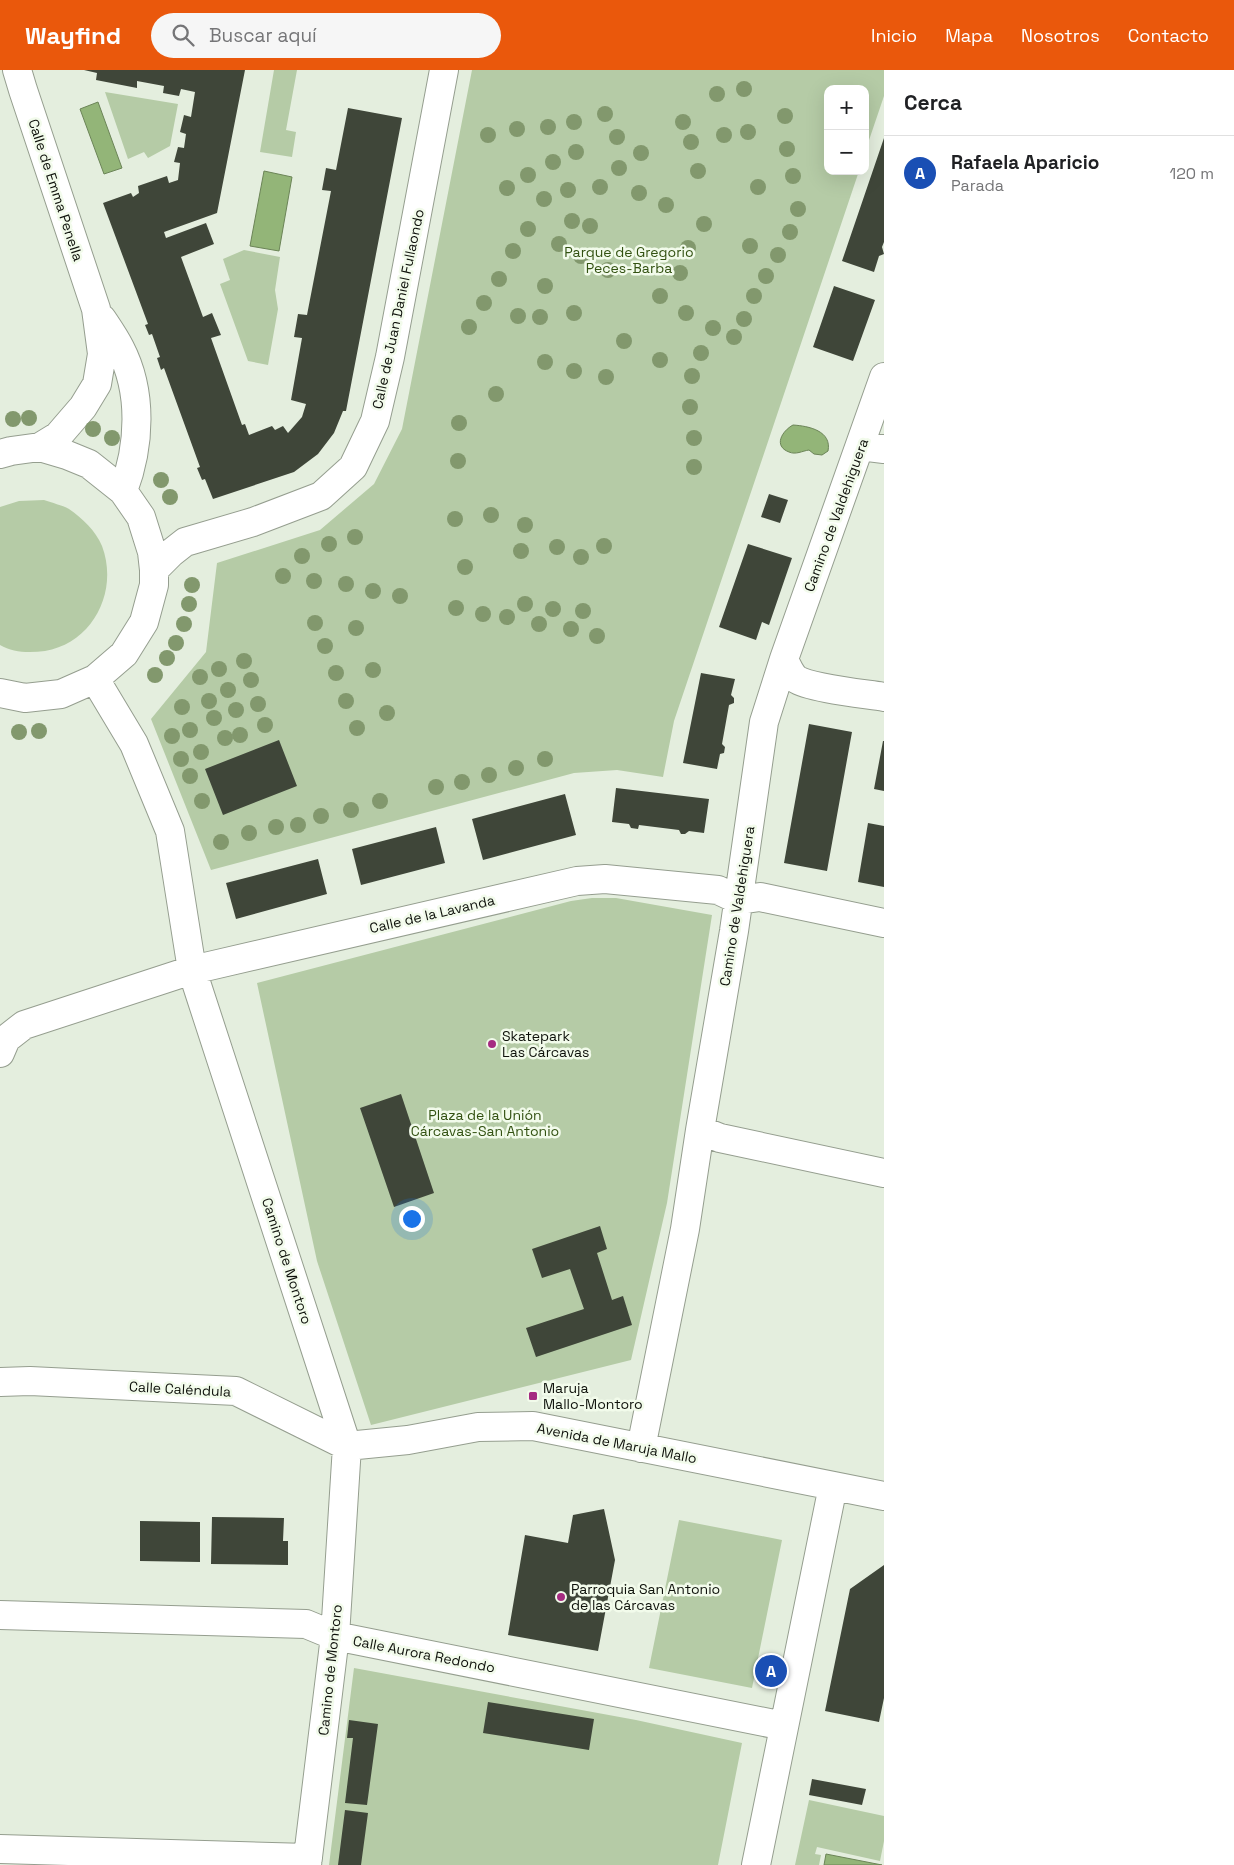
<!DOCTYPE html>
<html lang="es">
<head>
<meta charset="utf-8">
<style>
	:root { --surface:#fff; --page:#f6f6f6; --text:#202124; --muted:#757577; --line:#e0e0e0; --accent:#ea580c }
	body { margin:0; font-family:"Space Grotesk",sans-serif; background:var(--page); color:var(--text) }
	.controls { position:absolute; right:15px; top:15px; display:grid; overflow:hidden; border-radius:10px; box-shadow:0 5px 20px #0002 }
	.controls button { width:45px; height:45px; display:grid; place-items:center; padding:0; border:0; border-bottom:1px solid var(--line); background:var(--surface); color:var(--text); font:25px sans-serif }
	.you { position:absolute; left:411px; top:1148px; width:18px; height:18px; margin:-12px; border:4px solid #fff; border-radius:50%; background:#1a73e8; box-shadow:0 0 0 8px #1a73e833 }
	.badge { display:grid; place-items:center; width:32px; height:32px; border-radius:50%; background:var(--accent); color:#fff; font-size:16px; font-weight:700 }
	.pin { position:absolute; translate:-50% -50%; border:2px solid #fff; box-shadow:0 1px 5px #0006 }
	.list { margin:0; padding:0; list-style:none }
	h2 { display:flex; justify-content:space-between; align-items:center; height:65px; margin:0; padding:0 20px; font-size:21px }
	h2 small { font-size:16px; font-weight:400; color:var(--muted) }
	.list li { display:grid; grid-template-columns:32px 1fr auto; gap:15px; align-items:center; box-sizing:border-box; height:75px; padding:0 20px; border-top:1px solid var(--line) }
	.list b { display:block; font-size:19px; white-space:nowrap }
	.list p { margin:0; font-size:16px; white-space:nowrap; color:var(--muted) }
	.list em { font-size:16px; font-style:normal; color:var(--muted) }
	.icon { flex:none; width:28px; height:28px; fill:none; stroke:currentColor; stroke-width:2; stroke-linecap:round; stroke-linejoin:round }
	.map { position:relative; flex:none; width:884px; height:1795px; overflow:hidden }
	header { display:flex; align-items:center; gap:30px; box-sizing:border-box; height:70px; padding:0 25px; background:var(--accent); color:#fff }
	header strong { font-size:24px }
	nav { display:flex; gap:28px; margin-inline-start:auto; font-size:18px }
	.search { width:350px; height:45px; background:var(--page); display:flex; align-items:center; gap:12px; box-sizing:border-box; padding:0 18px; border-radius:28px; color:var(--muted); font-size:19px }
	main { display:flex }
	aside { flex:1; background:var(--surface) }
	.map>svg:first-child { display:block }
</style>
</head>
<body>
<header>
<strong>Wayfind</strong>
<div class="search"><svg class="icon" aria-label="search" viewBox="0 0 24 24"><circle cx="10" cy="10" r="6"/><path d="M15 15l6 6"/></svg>Buscar aquí</div>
<nav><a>Inicio</a><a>Mapa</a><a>Nosotros</a><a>Contacto</a></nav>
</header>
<main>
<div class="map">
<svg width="884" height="1795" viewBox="0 0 884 1795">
	<rect width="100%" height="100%" fill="#e4eede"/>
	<path fill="#b5cba6" d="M274,0H297L286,60L296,62L292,87L260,82Z
		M472,0H884V26L865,82V19H828V101H859L674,651L663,707L617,700L574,703L211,800L151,649L206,582L217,493L320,460L374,414L402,359Z
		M105,22L178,34L170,76L148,88L144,82L128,89Z
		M244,180L280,187L275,220L278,239L268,295L248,291L220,214L230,210L223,189Z
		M44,430C52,433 62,435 69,439C82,448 96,461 102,476C119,521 93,573 45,581C30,583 13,583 0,575V437L19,431Z
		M592,828H616L712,845L667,1133L631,1290L371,1355L317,1191L257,913L571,831Z
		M679,1450L782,1470L752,1618L649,1598Z
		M354,1598L636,1650L742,1673L718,1795H329Z
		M809,1730L884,1746V1771L880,1791L817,1777L815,1784L821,1785L819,1795H795Z"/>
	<path fill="#93b578" stroke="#6b8457" d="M98,32L122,98L104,104L80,39Z
		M264,101L292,107L279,181L250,176Z
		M793,355C809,356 832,361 828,381L822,385L814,384L809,380C802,381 796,385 789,382C773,376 782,361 793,355Z
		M826,1784L882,1795H824Z"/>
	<path fill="#3f4639" d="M84,0H245L217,143L164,162L166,168L206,153L214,174L181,187L203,247L212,243L221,265L211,268L242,355L245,354L249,365L272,356L275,360L283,356L288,363L302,347L306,334L291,330L302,268L294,267L298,244L307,245L331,121L322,120L326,98L336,100L348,38L402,48L346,341H343L334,363L318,384L294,402L213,429L205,409L202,410L197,398L200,397L164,298L161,300L157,288L160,287L152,264L149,265L145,255L148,254L103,133L131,123L133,127L139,123L138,116L167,106L169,113L178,110L180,93L174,92L178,77L184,78L186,64L180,62L184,45L191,47L195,22L181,19L179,26L163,23L164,16L137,11V18L96,10L97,3Z
		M884,68V172L882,177L884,184L879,186L874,202L842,191Z
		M834,216L875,230L853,291L813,277Z
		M769,424L788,430L780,453L761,447Z
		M748,474L792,488L769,555L762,552L756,570L719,557Z
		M701,603L735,609L731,625L734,628V633L729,635L722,674L725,677L724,683L720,684L717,699L683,693Z
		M809,654L852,662L827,801L784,793Z
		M279,670L297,716L223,745L205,699Z
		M883,671H884V721L874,719Z
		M616,718L709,729L704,763L689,761L685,764H681L679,760L639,755L638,759L631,758L629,754L612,752Z
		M565,724L576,765L483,790L472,749Z
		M868,753L884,756V817L858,812Z
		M436,757L445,793L361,815L352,779Z
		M318,789L327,824L236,849L226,813Z
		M401,1024L434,1123L394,1137L360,1038Z
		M600,1156L607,1179L597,1183L612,1230L623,1226L632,1255L536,1287L526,1258L584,1239L570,1199L542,1208L532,1179Z
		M604,1439L615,1490L598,1581L508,1565L525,1465L568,1473L573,1445Z
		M212,1447L284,1448L283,1471H288V1495L211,1494Z
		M140,1451L200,1452V1492L140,1491Z
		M884,1495V1628L879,1652L825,1641L850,1519Z
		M488,1632L594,1649L589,1680L483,1663Z
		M349,1650L378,1654L367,1735L345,1733L353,1668H347Z
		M812,1709L866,1719L862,1735L809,1725Z
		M345,1740L368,1743L361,1795H338Z"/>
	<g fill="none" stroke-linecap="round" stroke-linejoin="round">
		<defs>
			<path id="street" d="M17,0L23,20L96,239L102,284L97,314L83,337L58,366L40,377
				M102,249C108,258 115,268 120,278C143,322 140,376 123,421
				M859,380L868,377L884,379
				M0,384L11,381L40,377L67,385L89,394L123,421L141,447L152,482L154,500V515L144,552L124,584L95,609L61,624L25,628L0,623
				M154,500L171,483L185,472L253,452L321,426L353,397L375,351L390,287L444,0
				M784,589C787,596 790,604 796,609C809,618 866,624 884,627
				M95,609L134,674L170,761L192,900L347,1376L335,1566L307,1795
				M0,983L6,969L24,955L192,900L577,811L605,809L718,820L739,830L760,827L884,853
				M700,1060L720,1068L884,1103
				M0,1312L30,1311L236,1321L347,1376
				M347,1376L408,1370L478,1357L533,1356L884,1426
				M641,1378L685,1159L700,1060L734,861L764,652L784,589L884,307
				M0,1545L306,1554L335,1566L784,1656
				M0,1779L308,1788
				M756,1795L833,1416"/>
		</defs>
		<use href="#street" stroke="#959e8f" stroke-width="30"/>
		<use href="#street" stroke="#fff" stroke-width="28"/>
	</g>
	<g fill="#82986d">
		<circle cx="744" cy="19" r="8"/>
		<circle cx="717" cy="24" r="8"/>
		<circle cx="605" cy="44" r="8"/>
		<circle cx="785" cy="46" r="8"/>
		<circle cx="574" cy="52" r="8"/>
		<circle cx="683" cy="52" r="8"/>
		<circle cx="548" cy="57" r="8"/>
		<circle cx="517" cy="59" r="8"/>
		<circle cx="748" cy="62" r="8"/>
		<circle cx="488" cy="65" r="8"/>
		<circle cx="724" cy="65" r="8"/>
		<circle cx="617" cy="67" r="8"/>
		<circle cx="691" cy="72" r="8"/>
		<circle cx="787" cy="79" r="8"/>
		<circle cx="576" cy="82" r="8"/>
		<circle cx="641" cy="83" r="8"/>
		<circle cx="553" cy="92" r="8"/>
		<circle cx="619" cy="98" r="8"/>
		<circle cx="698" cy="101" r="8"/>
		<circle cx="528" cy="105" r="8"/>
		<circle cx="793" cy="106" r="8"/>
		<circle cx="600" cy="117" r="8"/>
		<circle cx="758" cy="117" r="8"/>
		<circle cx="507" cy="118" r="8"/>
		<circle cx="568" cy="120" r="8"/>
		<circle cx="639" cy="123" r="8"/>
		<circle cx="544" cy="129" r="8"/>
		<circle cx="666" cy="135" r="8"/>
		<circle cx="798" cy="139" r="8"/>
		<circle cx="572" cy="151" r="8"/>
		<circle cx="704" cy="154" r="8"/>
		<circle cx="590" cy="156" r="8"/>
		<circle cx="528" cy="159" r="8"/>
		<circle cx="790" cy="162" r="8"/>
		<circle cx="559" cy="174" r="8"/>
		<circle cx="750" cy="176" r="8"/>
		<circle cx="688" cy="178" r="8"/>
		<circle cx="513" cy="181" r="8"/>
		<circle cx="778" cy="185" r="8"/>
		<circle cx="581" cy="186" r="8"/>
		<circle cx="608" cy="200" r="8"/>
		<circle cx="680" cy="203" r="8"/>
		<circle cx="766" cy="206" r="8"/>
		<circle cx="499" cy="209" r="8"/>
		<circle cx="545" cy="216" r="8"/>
		<circle cx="660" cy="226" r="8"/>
		<circle cx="754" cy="226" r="8"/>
		<circle cx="484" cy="233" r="8"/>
		<circle cx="574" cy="243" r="8"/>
		<circle cx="686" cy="243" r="8"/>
		<circle cx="518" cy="246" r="8"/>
		<circle cx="540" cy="247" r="8"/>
		<circle cx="744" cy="249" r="8"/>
		<circle cx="469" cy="257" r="8"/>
		<circle cx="713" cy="258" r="8"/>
		<circle cx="734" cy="267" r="8"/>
		<circle cx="624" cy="271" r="8"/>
		<circle cx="701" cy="283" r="8"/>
		<circle cx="660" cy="290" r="8"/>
		<circle cx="545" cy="292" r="8"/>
		<circle cx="574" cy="301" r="8"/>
		<circle cx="692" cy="306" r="8"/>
		<circle cx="606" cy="307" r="8"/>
		<circle cx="496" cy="324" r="8"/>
		<circle cx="690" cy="337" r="8"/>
		<circle cx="29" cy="348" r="8"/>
		<circle cx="13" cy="349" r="8"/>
		<circle cx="459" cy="353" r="8"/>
		<circle cx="93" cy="359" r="8"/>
		<circle cx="112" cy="368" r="8"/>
		<circle cx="694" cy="368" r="8"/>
		<circle cx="458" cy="391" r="8"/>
		<circle cx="694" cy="397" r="8"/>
		<circle cx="161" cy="410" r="8"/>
		<circle cx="170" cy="427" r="8"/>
		<circle cx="491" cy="445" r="8"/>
		<circle cx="455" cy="449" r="8"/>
		<circle cx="525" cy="455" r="8"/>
		<circle cx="355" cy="467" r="8"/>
		<circle cx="329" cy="474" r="8"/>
		<circle cx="604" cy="476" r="8"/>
		<circle cx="557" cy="477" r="8"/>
		<circle cx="521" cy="481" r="8"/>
		<circle cx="302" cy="486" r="8"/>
		<circle cx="581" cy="487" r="8"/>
		<circle cx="465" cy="497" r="8"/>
		<circle cx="283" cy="506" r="8"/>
		<circle cx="314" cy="511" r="8"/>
		<circle cx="346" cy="514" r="8"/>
		<circle cx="192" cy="515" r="8"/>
		<circle cx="373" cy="521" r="8"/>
		<circle cx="400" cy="526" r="8"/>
		<circle cx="189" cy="534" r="8"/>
		<circle cx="525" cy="534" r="8"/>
		<circle cx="456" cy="538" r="8"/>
		<circle cx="553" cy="539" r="8"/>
		<circle cx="583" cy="541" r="8"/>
		<circle cx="483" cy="544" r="8"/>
		<circle cx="507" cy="547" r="8"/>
		<circle cx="315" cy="553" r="8"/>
		<circle cx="184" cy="554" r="8"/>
		<circle cx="539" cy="554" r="8"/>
		<circle cx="356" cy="558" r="8"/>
		<circle cx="571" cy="559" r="8"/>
		<circle cx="597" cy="566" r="8"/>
		<circle cx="176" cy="573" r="8"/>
		<circle cx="325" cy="576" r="8"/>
		<circle cx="167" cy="588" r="8"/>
		<circle cx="244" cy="591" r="8"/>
		<circle cx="219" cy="599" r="8"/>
		<circle cx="373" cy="600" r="8"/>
		<circle cx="336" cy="603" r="8"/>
		<circle cx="155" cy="605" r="8"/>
		<circle cx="200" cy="607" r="8"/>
		<circle cx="251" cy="610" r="8"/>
		<circle cx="228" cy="620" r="8"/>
		<circle cx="209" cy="631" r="8"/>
		<circle cx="346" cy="631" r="8"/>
		<circle cx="258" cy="634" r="8"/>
		<circle cx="182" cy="637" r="8"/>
		<circle cx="236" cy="640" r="8"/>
		<circle cx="387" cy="643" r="8"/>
		<circle cx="214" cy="648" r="8"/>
		<circle cx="265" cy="655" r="8"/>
		<circle cx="357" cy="658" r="8"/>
		<circle cx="190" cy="660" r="8"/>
		<circle cx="39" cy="661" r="8"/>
		<circle cx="19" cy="662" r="8"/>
		<circle cx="240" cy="665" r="8"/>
		<circle cx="172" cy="666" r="8"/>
		<circle cx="225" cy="668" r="8"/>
		<circle cx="201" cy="682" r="8"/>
		<circle cx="181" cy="689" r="8"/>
		<circle cx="545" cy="689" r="8"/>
		<circle cx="516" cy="698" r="8"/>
		<circle cx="489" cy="705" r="8"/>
		<circle cx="190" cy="706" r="8"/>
		<circle cx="462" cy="712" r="8"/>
		<circle cx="436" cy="717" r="8"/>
		<circle cx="202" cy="731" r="8"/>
		<circle cx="380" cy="731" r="8"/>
		<circle cx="351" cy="740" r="8"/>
		<circle cx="321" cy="746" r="8"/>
		<circle cx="298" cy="755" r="8"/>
		<circle cx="276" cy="757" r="8"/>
		<circle cx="249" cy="763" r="8"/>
		<circle cx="221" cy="772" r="8"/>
	</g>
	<g fill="#a52b81" stroke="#f2fbeb" stroke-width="2">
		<circle cx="492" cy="974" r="5"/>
		<rect x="528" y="1321" width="10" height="10" rx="2.5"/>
		<circle cx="561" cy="1527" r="5"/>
	</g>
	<g text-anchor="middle" stroke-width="5" stroke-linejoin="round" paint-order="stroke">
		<g font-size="14" fill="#0e110b" stroke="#f2fbeb">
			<text transform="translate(56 120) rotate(72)" y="5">Calle de Emma Penella</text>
			<text transform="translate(398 239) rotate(-78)" y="5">Calle de Juan Daniel Fullaondo</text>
			<text transform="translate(836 445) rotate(-70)" y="5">Camino de Valdehiguera</text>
			<text transform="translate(737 836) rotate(-81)" y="5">Camino de Valdehiguera</text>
			<text transform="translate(432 844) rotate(-13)" y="5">Calle de la Lavanda</text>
			<text transform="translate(287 1191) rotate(72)" y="5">Camino de Montoro</text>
			<text transform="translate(180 1319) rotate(3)" y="5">Calle Caléndula</text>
			<text transform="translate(617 1373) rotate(11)" y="5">Avenida de Maruja Mallo</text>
			<text transform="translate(424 1584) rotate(11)" y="5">Calle Aurora Redondo</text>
			<text transform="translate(330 1600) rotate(-84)" y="5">Camino de Montoro</text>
		</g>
		<g font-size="14" fill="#325111" stroke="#f2fbeb">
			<text x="629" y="187">Parque de Gregorio<tspan x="629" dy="16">Peces-Barba</tspan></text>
			<text x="485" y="1050">Plaza de la Unión<tspan x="485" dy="16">Cárcavas-San Antonio</tspan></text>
		</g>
		<g font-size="14" fill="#0e110b" stroke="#f2fbeb" text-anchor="start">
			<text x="502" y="971">Skatepark<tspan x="502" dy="16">Las Cárcavas</tspan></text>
			<text x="543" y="1323">Maruja<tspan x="543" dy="16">Mallo-Montoro</tspan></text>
			<text x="571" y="1524">Parroquia San Antonio<tspan x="571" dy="16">de las Cárcavas</tspan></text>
		</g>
	</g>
</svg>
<div class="controls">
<button>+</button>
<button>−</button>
</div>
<div class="you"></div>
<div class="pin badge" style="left:771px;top:1601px;background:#1a4fb4">A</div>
</div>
<aside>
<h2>Cerca<small></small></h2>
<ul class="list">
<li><span class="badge" style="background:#1a4fb4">A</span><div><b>Rafaela Aparicio</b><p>Parada</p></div><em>120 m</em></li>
</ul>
</aside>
</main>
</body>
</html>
